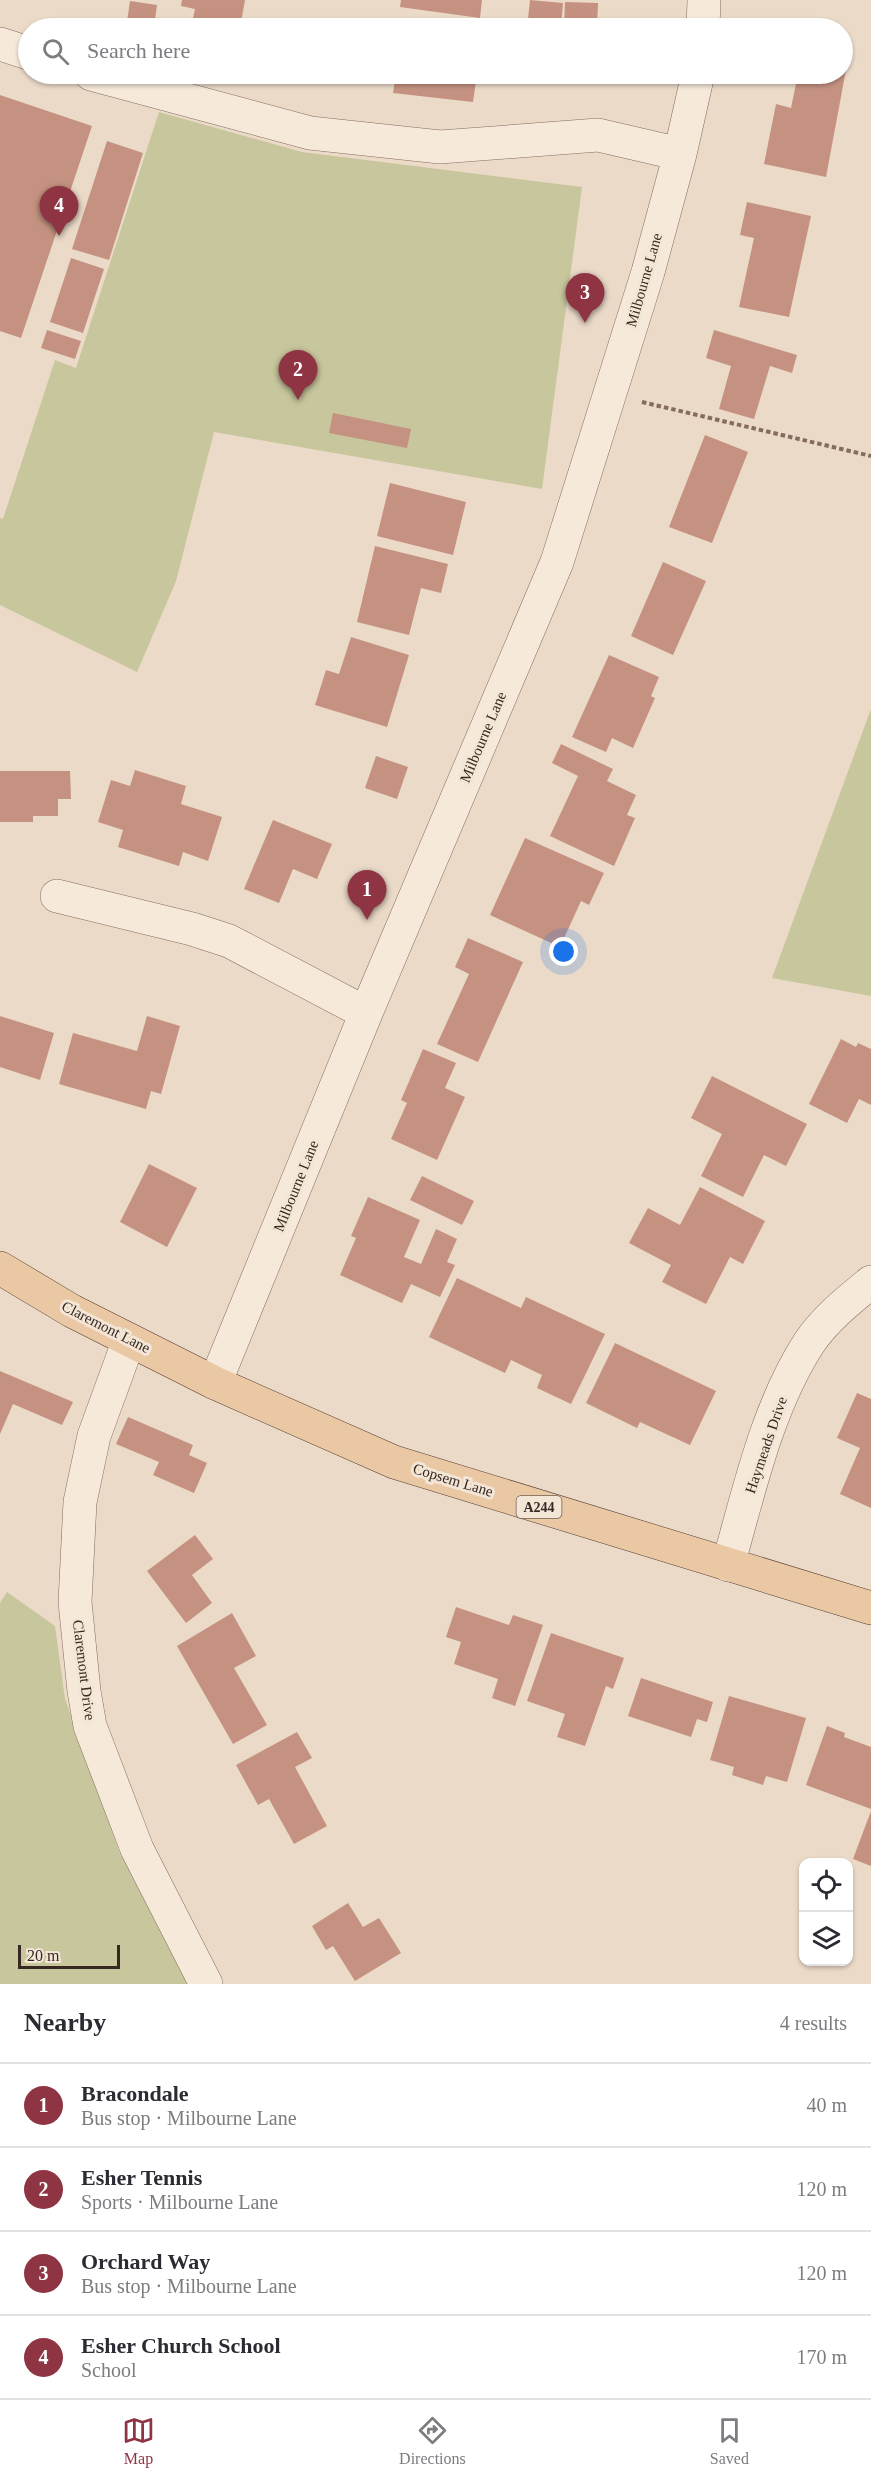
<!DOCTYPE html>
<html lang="en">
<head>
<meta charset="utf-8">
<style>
	:root { --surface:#fff; --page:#f2f2f3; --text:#2b2b33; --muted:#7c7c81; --line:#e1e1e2; --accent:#8f3443 }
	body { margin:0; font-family:"Times New Roman",serif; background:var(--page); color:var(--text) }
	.controls { position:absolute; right:18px; bottom:18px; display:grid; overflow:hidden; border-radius:12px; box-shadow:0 2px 4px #0004 }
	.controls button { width:54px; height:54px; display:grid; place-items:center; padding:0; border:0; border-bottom:2px solid var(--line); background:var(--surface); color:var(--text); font:30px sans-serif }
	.scale { position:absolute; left:18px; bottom:15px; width:102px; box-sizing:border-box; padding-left:6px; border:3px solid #372821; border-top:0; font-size:16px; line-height:21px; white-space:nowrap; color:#372821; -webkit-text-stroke:4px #f3e6d7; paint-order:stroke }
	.you { position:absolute; left:564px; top:952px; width:21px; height:21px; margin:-15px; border:4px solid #fff; border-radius:50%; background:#1a73e8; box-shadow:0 0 0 9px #1a73e833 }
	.badge { display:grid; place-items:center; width:39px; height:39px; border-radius:50%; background:var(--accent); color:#fff; font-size:20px; font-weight:700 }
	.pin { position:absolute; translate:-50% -50px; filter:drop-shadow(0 2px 3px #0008) }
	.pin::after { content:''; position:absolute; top:32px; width:21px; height:18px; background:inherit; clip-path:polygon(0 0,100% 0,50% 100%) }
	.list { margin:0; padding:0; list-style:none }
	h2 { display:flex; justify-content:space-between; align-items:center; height:78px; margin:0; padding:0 24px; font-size:26px }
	h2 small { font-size:20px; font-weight:400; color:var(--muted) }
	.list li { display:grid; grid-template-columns:39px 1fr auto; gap:18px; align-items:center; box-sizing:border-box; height:84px; padding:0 24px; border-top:2px solid var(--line) }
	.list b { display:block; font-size:22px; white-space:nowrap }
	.list p { margin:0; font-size:20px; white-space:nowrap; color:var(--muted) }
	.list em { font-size:20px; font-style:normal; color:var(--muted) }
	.icon { flex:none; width:33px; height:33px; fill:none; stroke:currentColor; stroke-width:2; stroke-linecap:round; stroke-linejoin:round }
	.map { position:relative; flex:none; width:871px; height:1984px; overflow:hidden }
	.search { position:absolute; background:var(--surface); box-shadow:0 2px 4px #0004; left:18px; right:18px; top:18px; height:66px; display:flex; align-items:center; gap:15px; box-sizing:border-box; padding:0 21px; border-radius:33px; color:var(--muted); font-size:22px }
	.sheet { height:414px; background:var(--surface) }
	nav { display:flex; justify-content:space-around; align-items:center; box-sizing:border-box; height:84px; border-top:2px solid var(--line); background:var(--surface); font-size:16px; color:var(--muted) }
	nav a { display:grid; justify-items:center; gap:3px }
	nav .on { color:var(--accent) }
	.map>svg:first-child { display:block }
</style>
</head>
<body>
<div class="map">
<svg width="871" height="1984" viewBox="0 0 871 1984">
	<rect width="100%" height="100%" fill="#ebdac8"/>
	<path fill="#c8c69c" d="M159,112L302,152L582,187L542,489L214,432L176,581L137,672L0,605V518L3,519L55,360L76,368Z
		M871,709V996L772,978Z
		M7,1592L55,1626L65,1699L119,1851L190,1984H0V1603Z"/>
	<path fill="#c59281" d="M182,0H245L240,28H177L179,20L192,23L195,9L181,6Z
		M401,0H482L480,18L400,7Z
		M530,0L563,3L561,28H527Z
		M130,1L157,5L154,28H126Z
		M565,2L598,3L597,28H564Z
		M402,18L485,27V28H401Z
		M842,42L851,43L826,177L764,164L776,104L791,108L798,74H842Z
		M396,74H477L473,102L393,93Z
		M0,95L92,126L21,338L0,331Z
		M107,141L143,153L109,260L72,249Z
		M747,202L811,216L789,317L739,307L754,238L740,235Z
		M71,258L104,269L83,333L50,322Z
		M47,330L81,341L75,359L41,348Z
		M714,330L797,355L792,373L770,366L754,419L719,409L731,366L706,358Z
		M333,413L411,429L407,448L329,433Z
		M705,435L748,452L712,543L669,527Z
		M390,483L466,502L453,555L377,536Z
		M375,546L448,564L441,593L421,588L409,635L357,622Z
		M663,562L706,581L673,655L631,636Z
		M351,637L409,655L387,727L315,705L326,670L339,674Z
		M609,655L659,677L651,696L655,698L633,748L612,738L606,752L572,737Z
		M561,744L613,769L607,781L636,795L627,815L635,818L614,866L550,836L578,776L552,763Z
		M376,756L408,767L397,799L365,788Z
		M135,770L186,786L181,804L222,817L208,861L183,852L179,866L118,847L123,830L98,822L111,780L130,786Z
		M0,771H70L71,799H58V816H33V822H0Z
		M273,820L332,844L317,879L293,869L279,903L244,889Z
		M525,838L604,873L589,905L581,901L560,947L490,915Z
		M468,938L523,962L478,1062L437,1044L469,974L455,967Z
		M0,1016L54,1033L40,1080L0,1067Z
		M147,1016L180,1026L161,1094L151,1091L146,1109L59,1084L73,1033L137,1051Z
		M841,1039L856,1047L858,1043L871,1049V1105L859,1099L847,1123L809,1104Z
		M423,1049L456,1063L445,1088L465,1097L437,1160L391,1139L407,1103L401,1100Z
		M712,1076L807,1124L786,1166L764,1155L743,1197L701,1176L722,1134L691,1118Z
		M149,1164L197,1188L167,1247L120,1222Z
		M422,1176L474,1201L462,1225L410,1200Z
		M700,1187L765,1221L743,1264L730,1257L706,1304L662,1282L671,1265L629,1243L648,1208L680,1225Z
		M368,1197L420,1220L404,1257L421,1264L436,1229L457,1239L447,1262L455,1265L440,1297L411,1284L402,1303L340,1275L356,1238L351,1236Z
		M457,1278L521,1308L526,1297L605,1334L571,1404L537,1388L542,1375L511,1360L505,1373L429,1337Z
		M615,1343L716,1391L690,1445L640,1422L637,1428L586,1403Z
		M0,1371L73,1402L62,1425L13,1404L0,1434Z
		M857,1393L871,1399V1508L840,1494L860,1448L837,1438Z
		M128,1417L193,1445L189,1455L207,1463L194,1493L153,1475L159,1462L116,1444Z
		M195,1535L213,1559L192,1575L212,1603L186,1623L147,1571Z
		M456,1607L509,1625L513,1615L543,1625L515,1706L492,1698L498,1679L454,1664L461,1642L446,1637Z
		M232,1613L256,1656L234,1668L267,1725L233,1744L177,1646Z
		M551,1633L624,1658L613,1689L606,1686L585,1746L557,1737L565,1714L527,1701Z
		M641,1678L713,1702L707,1722L697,1719L691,1737L628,1716Z
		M729,1696L806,1718L787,1782L766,1776L763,1785L732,1775L734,1767L710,1760Z
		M827,1726L845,1733L844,1737L871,1747V1809L806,1785Z
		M297,1732L312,1758L295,1767L327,1826L294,1844L269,1799L258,1805L236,1765Z
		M871,1811V1866L853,1859Z
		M348,1903L363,1927L379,1918L401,1953L355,1981L333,1946L326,1950L312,1926Z"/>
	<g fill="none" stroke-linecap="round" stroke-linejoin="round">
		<defs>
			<path id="minor" d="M703,28L704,0
				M0,44L28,53
				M91,74L310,133L440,147L598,135L680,154
				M57,896L192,929L229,941L366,1013
				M129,1340L94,1436L80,1502L75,1602L84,1691L90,1726L137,1849L206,1984
				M215,1383L366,1013L557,562L648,272L680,154L698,74
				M728,1565C749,1491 767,1408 809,1343C825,1319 849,1300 871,1282"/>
			<path id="major" d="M0,1268L72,1311L215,1383L394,1462L871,1608"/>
		</defs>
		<use href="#minor" stroke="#856c5e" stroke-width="34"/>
		<use href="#major" stroke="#533c32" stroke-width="34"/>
		<path stroke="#856c5e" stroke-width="4" stroke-dasharray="4.5 3" stroke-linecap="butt" d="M642,402L871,456"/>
		<use href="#minor" stroke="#f6e9da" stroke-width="33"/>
		<use href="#major" stroke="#eac8a3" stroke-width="33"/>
	</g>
	<g text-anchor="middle" stroke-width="6" stroke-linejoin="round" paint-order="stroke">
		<rect fill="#f3e6d7" stroke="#6f6158" stroke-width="1.5" x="516.5" y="1496" width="45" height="22" rx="4.5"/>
		<g font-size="14" font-weight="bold" fill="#372821">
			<text x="539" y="1512">A244</text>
		</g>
		<g font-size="15" fill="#372821" stroke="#f3e6d7">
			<text transform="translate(644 280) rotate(-74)" y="5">Milbourne Lane</text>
			<text transform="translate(483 737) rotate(-67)" y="5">Milbourne Lane</text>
			<text transform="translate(296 1186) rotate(-68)" y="5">Milbourne Lane</text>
			<text transform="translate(106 1327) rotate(27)" y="5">Claremont Lane</text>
			<text transform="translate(766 1445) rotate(-71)" y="5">Haymeads Drive</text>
			<text transform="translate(453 1480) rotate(17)" y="5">Copsem Lane</text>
			<text transform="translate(84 1670) rotate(83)" y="5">Claremont Drive</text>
		</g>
	</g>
</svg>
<div class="controls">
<button><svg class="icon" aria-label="locate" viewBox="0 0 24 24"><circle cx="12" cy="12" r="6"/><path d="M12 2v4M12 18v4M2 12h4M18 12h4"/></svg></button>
<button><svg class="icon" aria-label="layers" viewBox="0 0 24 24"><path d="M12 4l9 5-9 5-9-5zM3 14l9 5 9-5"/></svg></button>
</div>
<div class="scale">20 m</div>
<div class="you"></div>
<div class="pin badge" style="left:367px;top:920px">1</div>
<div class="pin badge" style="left:298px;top:400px">2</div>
<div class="pin badge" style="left:585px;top:323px">3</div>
<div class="pin badge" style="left:59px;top:236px">4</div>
<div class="search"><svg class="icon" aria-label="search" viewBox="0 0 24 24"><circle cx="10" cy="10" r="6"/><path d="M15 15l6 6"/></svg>Search here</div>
</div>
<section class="sheet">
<h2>Nearby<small>4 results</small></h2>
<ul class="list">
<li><span class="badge">1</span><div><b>Bracondale</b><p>Bus stop · Milbourne Lane</p></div><em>40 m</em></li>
<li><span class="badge">2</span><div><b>Esher Tennis</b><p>Sports · Milbourne Lane</p></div><em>120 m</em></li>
<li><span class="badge">3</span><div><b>Orchard Way</b><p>Bus stop · Milbourne Lane</p></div><em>120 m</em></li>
<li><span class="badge">4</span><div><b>Esher Church School</b><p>School</p></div><em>170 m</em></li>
</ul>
</section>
<nav>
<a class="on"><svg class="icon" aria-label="map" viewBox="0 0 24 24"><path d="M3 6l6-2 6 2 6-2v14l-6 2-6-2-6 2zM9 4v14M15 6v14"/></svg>Map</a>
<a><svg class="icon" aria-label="directions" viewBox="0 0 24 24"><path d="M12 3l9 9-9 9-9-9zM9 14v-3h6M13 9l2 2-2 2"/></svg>Directions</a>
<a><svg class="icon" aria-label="saved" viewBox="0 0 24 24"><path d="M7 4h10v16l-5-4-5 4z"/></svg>Saved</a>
</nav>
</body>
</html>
